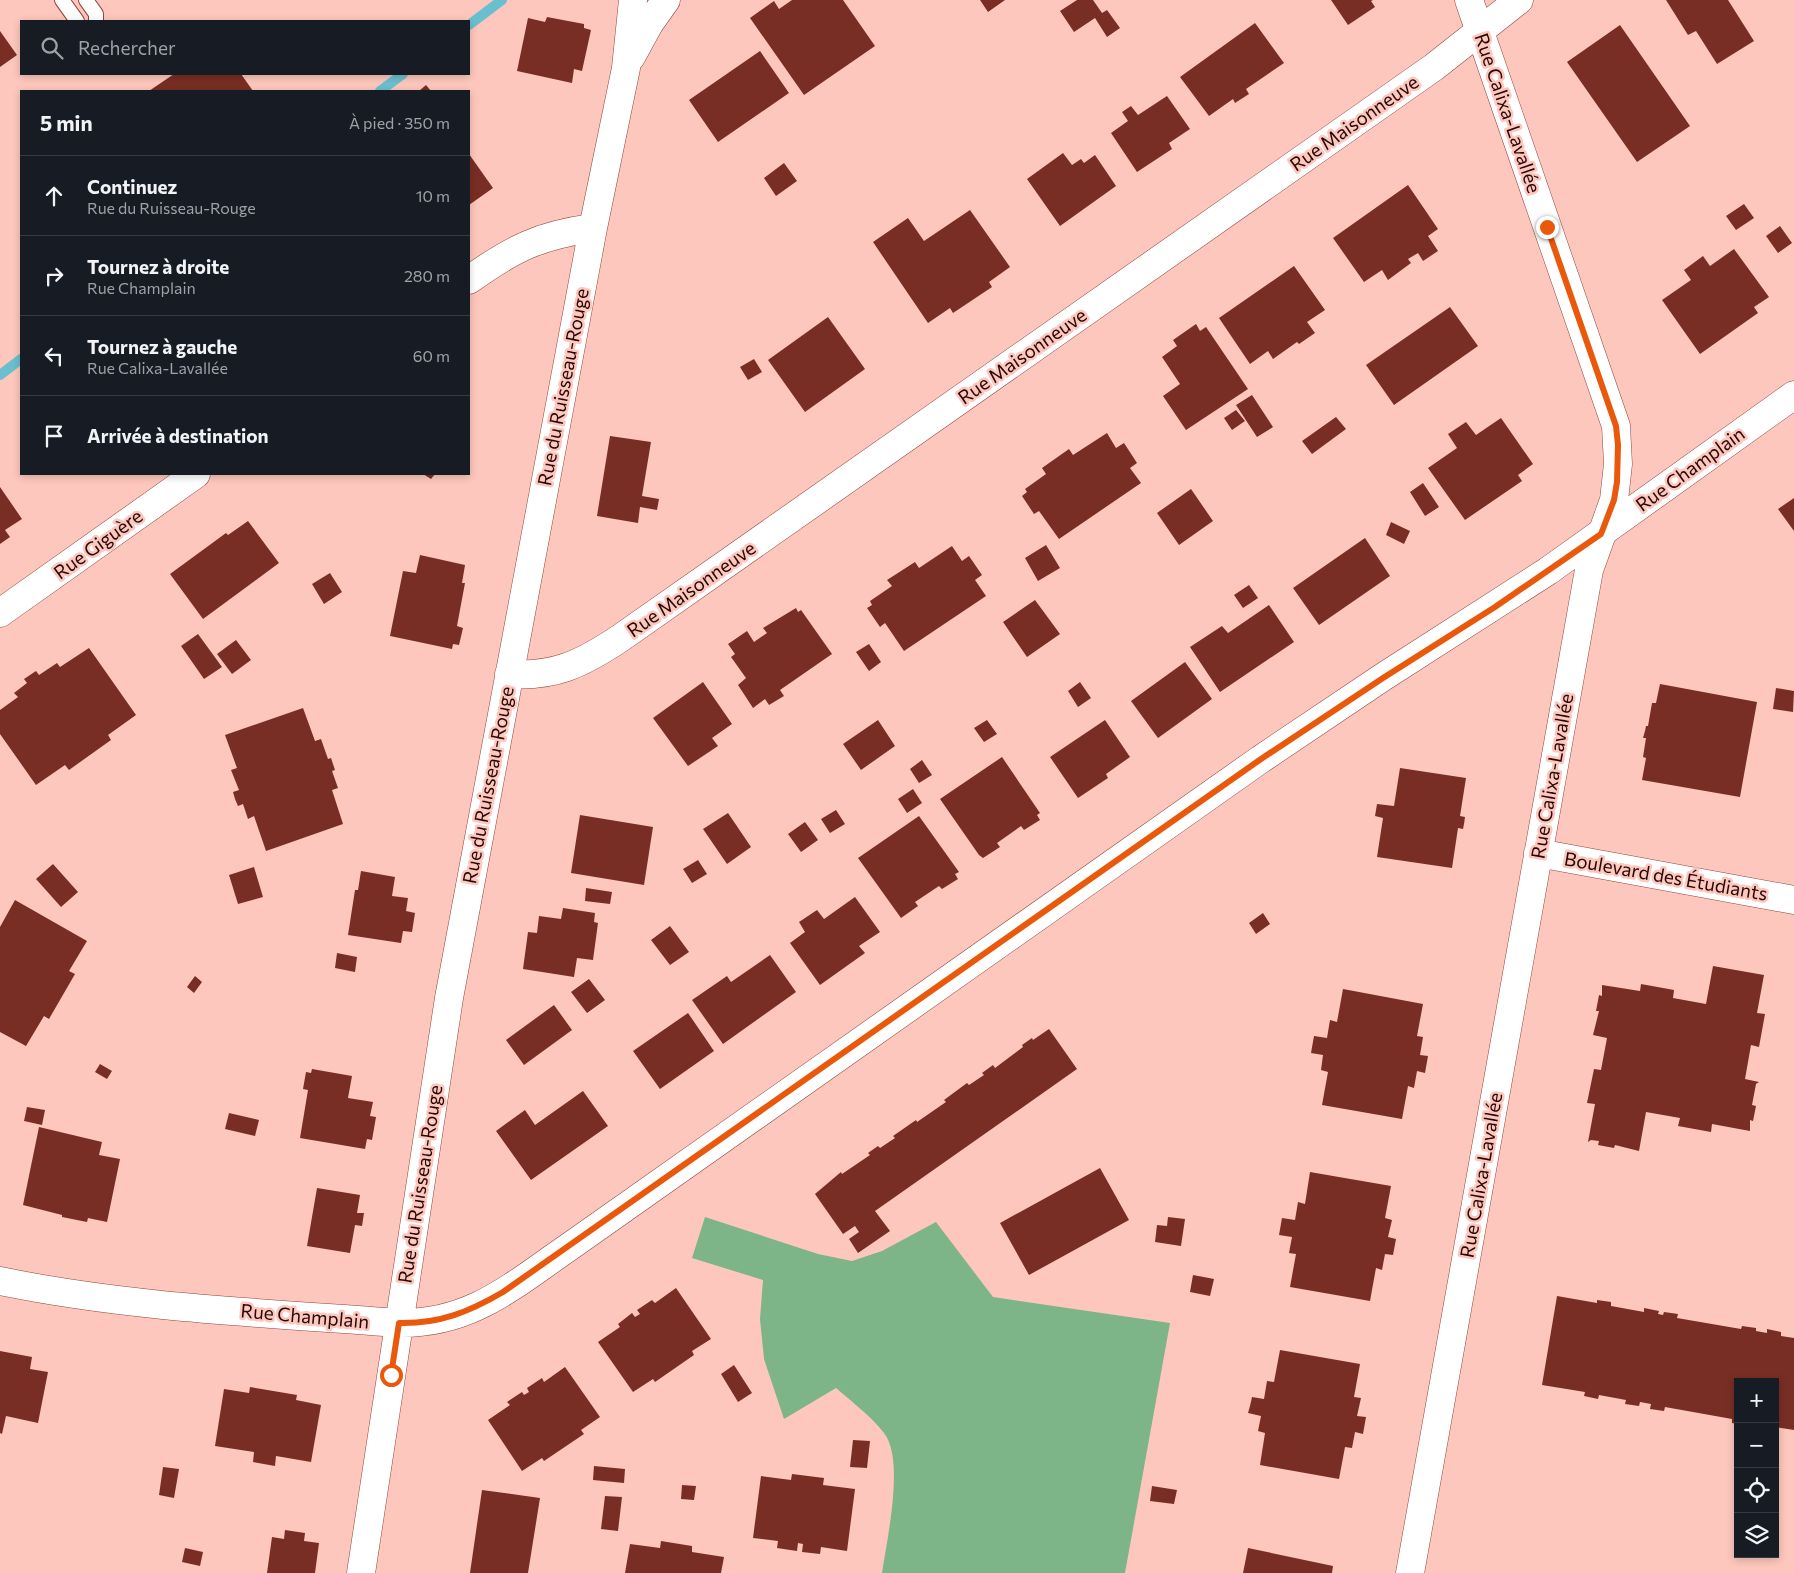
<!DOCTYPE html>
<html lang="fr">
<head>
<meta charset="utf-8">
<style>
	:root { --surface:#171b24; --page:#20242c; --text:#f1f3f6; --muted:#9ea1a6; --line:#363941 }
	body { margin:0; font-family:Commissioner,sans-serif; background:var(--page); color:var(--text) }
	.controls { position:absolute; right:15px; bottom:15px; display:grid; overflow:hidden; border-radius:0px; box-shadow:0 2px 8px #0003 }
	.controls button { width:45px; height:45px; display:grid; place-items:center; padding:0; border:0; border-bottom:1px solid var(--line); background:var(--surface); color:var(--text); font:25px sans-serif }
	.stop { position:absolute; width:15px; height:15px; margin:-11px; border:4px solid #ea580c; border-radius:50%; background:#fff }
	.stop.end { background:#ea580c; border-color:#fff; box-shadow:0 1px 5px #0008 }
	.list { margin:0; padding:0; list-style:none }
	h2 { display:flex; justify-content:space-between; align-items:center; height:65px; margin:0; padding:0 20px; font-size:21px }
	h2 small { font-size:16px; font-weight:400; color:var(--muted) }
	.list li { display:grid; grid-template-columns:32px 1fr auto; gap:15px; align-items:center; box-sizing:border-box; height:80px; padding:0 20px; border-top:1px solid var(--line) }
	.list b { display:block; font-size:19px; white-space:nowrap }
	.list p { margin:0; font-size:16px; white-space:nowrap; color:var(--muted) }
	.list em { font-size:16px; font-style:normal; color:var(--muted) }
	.icon { flex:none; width:28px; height:28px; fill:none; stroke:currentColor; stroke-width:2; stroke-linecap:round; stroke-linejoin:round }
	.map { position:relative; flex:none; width:1794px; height:1573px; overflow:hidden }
	.search { position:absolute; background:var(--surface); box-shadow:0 2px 8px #0003; left:20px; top:20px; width:450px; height:55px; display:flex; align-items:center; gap:12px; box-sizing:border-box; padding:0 18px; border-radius:0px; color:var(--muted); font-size:19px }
	.panel { position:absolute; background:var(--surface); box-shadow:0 2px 8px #0003; left:20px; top:90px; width:450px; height:385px; border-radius:0px }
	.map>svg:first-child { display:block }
</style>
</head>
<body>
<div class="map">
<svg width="1794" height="1573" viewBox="0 0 1794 1573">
	<rect width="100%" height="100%" fill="#fdc7bd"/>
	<path fill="#7db488" d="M705,1217L818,1254L852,1261L882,1251L936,1222L993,1297L1170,1323L1125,1573H882C887,1539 905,1460 884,1433C871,1416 852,1402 836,1388L784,1419L764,1359L760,1319L763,1280L692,1258Z"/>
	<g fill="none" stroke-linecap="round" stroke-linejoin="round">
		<path stroke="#6abfce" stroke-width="10" d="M469,25L502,0
			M380,91L403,74
			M0,375L21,359"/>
	</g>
	<path fill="#782e24" d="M792,0H843L875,46L804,95L750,18L774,1L779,9Z
		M980,0H1005L988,12Z
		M1077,0H1093L1102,13L1107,10L1120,28L1107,37L1095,18L1074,32L1060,11Z
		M1331,0H1373L1371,1L1375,7L1348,25Z
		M1666,0H1728L1754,41L1717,64L1696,31L1688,35Z
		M547,17L584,24V28L591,30L582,71L574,69L572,83L517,71L528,18L545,22Z
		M1255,23L1284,63L1246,89L1249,94L1235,103L1233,99L1209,116L1180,77Z
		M1620,25L1690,126L1637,162L1567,62Z
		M0,31L17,55L0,67Z
		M760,51L789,93L718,142L689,100Z
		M174,74H241L253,91H149Z
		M426,85L431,91H419Z
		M1167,96L1190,129L1169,143L1172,149L1137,172L1111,133L1128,121L1122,112L1131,106L1138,115Z
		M1063,153L1072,165L1081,159L1084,163L1095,155L1116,186L1060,226L1027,179Z
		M469,154L493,188L469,205Z
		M784,163L797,181L776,196L764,178Z
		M1408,185L1438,229L1428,236L1438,251L1423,261L1418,253L1408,259L1411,263L1388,280L1382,270L1364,282L1333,238Z
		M1744,204L1754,218L1736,230L1726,216Z
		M970,210L1010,267L989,282L992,287L953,313L950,308L928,323L873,242L908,218L924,241Z
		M1780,226L1792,243L1778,253L1766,236Z
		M1734,249L1769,297L1754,307L1758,313L1700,354L1662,300L1691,280L1684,270L1703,256L1710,266Z
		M1294,266L1325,310L1307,322L1315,333L1299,344L1297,342L1273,359L1268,351L1250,364L1219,318Z
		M1450,307L1478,346L1394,405L1366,365Z
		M828,317L865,369L805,412L768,360Z
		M1196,324L1200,331L1206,327L1248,389L1186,430L1163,396L1180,384L1162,357L1177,346L1173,340Z
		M754,359L762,372L748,380L740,367Z
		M1252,395L1273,427L1257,437L1236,405Z
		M1236,410L1245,421L1232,430L1224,418Z
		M1336,417L1346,429L1312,454L1302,441Z
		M1501,418L1533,464L1518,475L1522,481L1465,520L1428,468L1457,448L1448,434L1466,422L1476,435Z
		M1107,433L1116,448L1124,443L1137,463L1130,468L1141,483L1059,539L1039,511L1034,514L1022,496L1027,492L1025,489L1046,474L1042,468L1069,449L1073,455Z
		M610,436L651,442L642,496L659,499L657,510L640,507L638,523L597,516Z
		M423,474H435L431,479Z
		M1423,483L1439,507L1425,516L1410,492Z
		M0,487L22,519L5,530L10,537L0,544Z
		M1191,489L1213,521L1179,545L1157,513Z
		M1794,498V531L1778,509Z
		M248,521L279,563L203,619L170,574L226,533L228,535Z
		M1391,522L1410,531L1404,544L1386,535Z
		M1365,538L1390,576L1319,625L1293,588Z
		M1046,545L1060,568L1038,581L1025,558Z
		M952,546L962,561L969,556L982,575L975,580L986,596L904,651L885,623L880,627L867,608L872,605L870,601L892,586L887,580L915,562L919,568Z
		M420,555L465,565L462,583H465L457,626L463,628L459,645L453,644L452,649L390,636L403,571L416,573Z
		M330,573L342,592L324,604L312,584Z
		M1249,585L1258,598L1243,608L1234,595Z
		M1035,600L1060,634L1027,657L1003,622Z
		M1269,605L1294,642L1220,692L1190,647L1222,626L1228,633Z
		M796,608L798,612L801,610L832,654L780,690L784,696L769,705L765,699L753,708L738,685L746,678L731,657L735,654L728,644L747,631L754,642L767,633L763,628Z
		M198,634L222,667L204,679L181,646Z
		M236,640L251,660L232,674L217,654Z
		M869,644L881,662L869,671L856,652Z
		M89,648L136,715L108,735L111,740L69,770L65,765L36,785L0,734V710L18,697L14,693L27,683L24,679L36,671L39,675L57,663L60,667Z
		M1185,662L1212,699L1158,738L1131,701Z
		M703,682L732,724L712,738L718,746L688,766L653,718Z
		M1080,682L1091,698L1078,707L1068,691Z
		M1660,684L1757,702L1740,797L1642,780L1646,758L1643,757L1646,738H1643L1645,731L1646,726H1648L1652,703H1656Z
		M1776,688L1794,691L1793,712L1773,709Z
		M303,708L315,741L321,739L328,759L331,758L335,770L332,771L338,788L332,790L343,824L266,851L254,816L248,819L243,804L238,806L235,799L233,792L239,790L231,770L237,768L225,735Z
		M878,720L895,746L861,770L843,744Z
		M987,720L997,734L984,742L974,728Z
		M1105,720L1130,757L1106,774L1108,778L1078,798L1050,757Z
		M1002,757L1040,813L1037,815L1040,820L1024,830L1021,826L997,843L1000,847L983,858L979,855L940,799Z
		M922,760L932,775L919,783L910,769Z
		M1400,768L1466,778L1460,816L1465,817L1464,824L1463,829L1458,828L1452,868L1377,857L1383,818L1375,816L1377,804L1394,806Z
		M913,789L922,803L907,813L898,799Z
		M836,810L845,824L830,833L821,819Z
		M728,813L751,847L727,864L703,829Z
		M580,815L653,827L644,885L571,873Z
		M919,816L959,872L955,874L958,879L942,889L939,886L915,902L918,906L901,918L858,858Z
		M805,822L818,840L801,852L788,834Z
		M698,860L707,874L692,883L683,869Z
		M53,864L78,892L61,907L36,879Z
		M254,867L263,897L238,904L229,875Z
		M361,871L395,877L392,896L408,898L406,911L415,913L412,932L403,931L401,943L348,935L355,890H358Z
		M586,888L612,892L610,904L585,901Z
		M855,897L880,932L859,946L865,953L820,985L790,943L805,932L799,922L817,910L824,919Z
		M15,900L87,941L69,971L75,974L49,1019L44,1016L26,1046L0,1032V927Z
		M563,908L595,913L594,922L598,923L593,960L577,958L574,977L523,969L528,932L537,933L539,916L561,919Z
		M1263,913L1270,924L1256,934L1249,923Z
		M670,926L689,952L670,965L651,940Z
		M337,953L357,957L355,972L335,968Z
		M770,955L796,992L723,1044L692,1000L727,976L731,982Z
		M1713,966L1764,975L1757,1013L1765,1014L1759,1047L1751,1045L1745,1079L1759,1082L1756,1084L1752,1105L1756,1106L1753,1121L1750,1120V1131L1712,1124L1711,1132L1678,1126L1680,1118L1646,1112L1639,1151L1615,1145L1614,1148L1598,1145L1599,1141L1591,1140L1588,1142L1595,1104L1587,1103L1594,1069L1601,1070L1607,1038L1593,1035L1599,1011H1596L1599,995L1602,996V985L1640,991L1641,984L1674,990L1673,998L1706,1004Z
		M195,976L202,982L194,993L187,987Z
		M589,979L605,1000L587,1013L571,992Z
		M1343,989L1423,1004L1417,1036L1423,1037L1420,1055L1428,1056L1425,1073L1417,1071L1414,1088L1408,1086L1402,1119L1322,1105L1328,1072L1321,1070L1323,1055L1311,1053L1314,1036L1327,1038L1330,1020L1337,1022Z
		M554,1005L572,1030L524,1065L506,1040Z
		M688,1013L714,1051L660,1089L633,1051Z
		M1049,1029L1077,1069L875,1211L890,1231L858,1253L849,1239L859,1232L855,1226L843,1234L815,1194L841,1172L842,1174L870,1155L868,1153L878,1146L880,1148L895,1138L893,1136L916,1120L917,1122L946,1102L944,1100L967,1083L969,1085L984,1075L982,1073L993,1065L995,1068L1023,1047L1022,1045L1032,1038L1033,1040Z
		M100,1064L112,1071L107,1079L95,1072Z
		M312,1069L352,1076L348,1098L373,1102L370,1116L376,1117L372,1140L367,1139L365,1149L300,1138L308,1090L303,1089L306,1072L311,1073Z
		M583,1091L608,1126L531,1180L496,1131L525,1110L535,1125Z
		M27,1107L45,1110L42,1125L24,1121Z
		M229,1113L259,1120L255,1136L225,1129Z
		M39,1127L102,1142L99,1155L120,1159L107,1222L88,1218L87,1222L62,1217V1215L23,1205Z
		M1100,1168L1129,1220L1029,1275L1000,1223Z
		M1310,1172L1391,1186L1385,1218L1392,1220L1388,1237L1396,1239L1393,1255L1385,1254L1382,1270L1376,1268L1370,1301L1290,1287L1296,1254L1289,1253L1292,1237L1279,1235L1282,1218L1295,1220L1298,1202L1305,1204Z
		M317,1188L360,1195L357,1213H364L362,1226L355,1225L350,1253L307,1246Z
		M1168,1217L1185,1219L1181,1246L1155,1242L1157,1225L1167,1226Z
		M1193,1275L1214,1279L1210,1296L1190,1292Z
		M676,1288L711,1339L692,1351L694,1355L655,1382L653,1379L633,1392L598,1342L620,1327L618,1324L632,1313L635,1317L640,1314L637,1310L652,1300L655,1303Z
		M1557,1296L1597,1303V1300L1611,1302V1306L1644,1312V1308L1659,1311L1658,1314L1663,1315L1664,1312L1678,1314L1677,1318L1741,1329L1742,1326L1756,1328V1331L1767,1333V1329L1781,1332V1336L1794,1338V1430L1775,1427V1382H1738V1424L1732,1423V1419L1665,1407L1664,1411L1650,1409L1651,1404L1640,1402L1639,1406L1625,1404L1626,1400L1599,1395L1598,1399L1584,1396L1585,1392L1542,1385Z
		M1280,1350L1360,1364L1354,1397L1361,1398L1357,1416L1366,1417L1363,1434L1355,1432L1352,1448L1345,1447L1339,1479L1260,1465L1265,1433L1258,1431L1261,1416L1248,1413L1250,1406L1252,1397L1264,1399L1267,1381L1274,1382Z
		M0,1351L32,1357L30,1369L48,1372L38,1423L6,1416L2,1434L0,1433Z
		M734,1365L752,1393L738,1402L721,1374Z
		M565,1367L600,1417L581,1430L584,1434L544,1461L542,1458L522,1471L488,1420L510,1405L507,1402L522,1392L524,1395L529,1392L527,1388L542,1378L544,1382Z
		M250,1387L297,1395L296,1400L321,1405L311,1462L276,1456L275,1466L253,1462L254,1452L215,1446L224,1389L249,1393Z
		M853,1440L870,1441L867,1468L850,1467Z
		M594,1466L625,1469L624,1483L593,1480Z
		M163,1467L179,1469L174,1498L159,1495Z
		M792,1474L824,1478L823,1485L855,1489L847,1551L821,1547L820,1554L802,1552L803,1544L798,1543L797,1551L777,1548L778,1541L753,1538L761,1476L791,1480Z
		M682,1485L696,1486L694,1500L681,1499Z
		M1152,1486L1177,1490L1174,1504L1150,1501Z
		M482,1490L540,1498L528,1573H470Z
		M605,1496L622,1497L618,1531L601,1529Z
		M285,1530L305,1533L304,1541L319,1543L315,1573H267L272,1537L284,1539Z
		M661,1541L692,1546V1552L724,1557L721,1573H625L630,1544L660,1548Z
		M185,1548L203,1552L200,1566L182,1562Z
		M1248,1548L1333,1566L1332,1573H1243Z"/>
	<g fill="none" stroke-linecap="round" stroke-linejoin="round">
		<defs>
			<path id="lane" d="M62,0L77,21
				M86,0L96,14V21"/>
			<path id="street" d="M631,57L649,24L666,0
				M469,280C512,249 540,235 593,228
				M0,613L196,474
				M509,674C555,677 581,664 619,639L1434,67L1519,0
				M1538,853L1794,900
				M0,1281C131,1308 266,1313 399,1323C471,1324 512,1286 569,1247L1261,759L1383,677L1548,571L1794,395
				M361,1573L449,998L593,228L626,68L633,0
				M1410,1573L1589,570L1614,500L1618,464L1616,426L1469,0"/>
		</defs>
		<use href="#lane" stroke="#92453a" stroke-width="16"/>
		<use href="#street" stroke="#92453a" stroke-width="29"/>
		<use href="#lane" stroke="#fff" stroke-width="14"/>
		<use href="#street" stroke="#fff" stroke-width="28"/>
	</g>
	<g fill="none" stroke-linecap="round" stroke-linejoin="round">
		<path stroke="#ea580c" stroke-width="6" d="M391,1375L399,1323C439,1324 469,1312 503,1292L1261,759L1383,678L1495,607L1601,534L1614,500L1617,482L1618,445L1616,426L1547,227"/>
	</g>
	<g text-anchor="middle" stroke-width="5" stroke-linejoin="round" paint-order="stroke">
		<g font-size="19" fill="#260805" stroke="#fdc7bd">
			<text transform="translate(1508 113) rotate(71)" y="7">Rue Calixa-Lavallée</text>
			<text transform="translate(1354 123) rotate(-35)" y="7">Rue Maisonneuve</text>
			<text transform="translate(1022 356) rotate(-35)" y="7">Rue Maisonneuve</text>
			<text transform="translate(563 387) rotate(-79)" y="7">Rue du Ruisseau-Rouge</text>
			<text transform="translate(1690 469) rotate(-36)" y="7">Rue Champlain</text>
			<text transform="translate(98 544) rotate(-36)" y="7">Rue Giguère</text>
			<text transform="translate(691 589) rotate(-35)" y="7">Rue Maisonneuve</text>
			<text transform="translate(1552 776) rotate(-80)" y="7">Rue Calixa-Lavallée</text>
			<text transform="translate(488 785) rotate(-79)" y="7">Rue du Ruisseau-Rouge</text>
			<text transform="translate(1666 876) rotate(10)" y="7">Boulevard des Étudiants</text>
			<text transform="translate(1481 1175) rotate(-80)" y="7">Rue Calixa-Lavallée</text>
			<text transform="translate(420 1184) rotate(-81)" y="7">Rue du Ruisseau-Rouge</text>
			<text transform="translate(305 1316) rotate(5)" y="7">Rue Champlain</text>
		</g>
	</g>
</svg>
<div class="controls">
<button>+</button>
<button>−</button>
<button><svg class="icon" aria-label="locate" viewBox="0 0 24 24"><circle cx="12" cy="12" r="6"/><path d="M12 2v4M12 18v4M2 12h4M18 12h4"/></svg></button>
<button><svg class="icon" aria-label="layers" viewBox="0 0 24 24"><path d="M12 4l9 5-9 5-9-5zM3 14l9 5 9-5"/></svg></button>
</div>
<div class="stop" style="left:391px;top:1375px"></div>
<div class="stop end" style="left:1547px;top:227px"></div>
<div class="search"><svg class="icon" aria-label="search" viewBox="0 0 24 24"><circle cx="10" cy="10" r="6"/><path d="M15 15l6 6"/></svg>Rechercher</div>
<section class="panel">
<h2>5 min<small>À pied · 350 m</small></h2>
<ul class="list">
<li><svg class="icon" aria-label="ahead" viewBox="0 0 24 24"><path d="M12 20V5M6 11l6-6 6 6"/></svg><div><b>Continuez</b><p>Rue du Ruisseau-Rouge</p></div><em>10 m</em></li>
<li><svg class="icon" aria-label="right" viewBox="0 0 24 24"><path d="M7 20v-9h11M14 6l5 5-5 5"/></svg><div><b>Tournez à droite</b><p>Rue Champlain</p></div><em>280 m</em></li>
<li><svg class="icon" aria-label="left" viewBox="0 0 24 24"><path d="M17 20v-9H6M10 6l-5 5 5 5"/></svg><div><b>Tournez à gauche</b><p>Rue Calixa-Lavallée</p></div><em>60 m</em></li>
<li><svg class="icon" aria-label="arrive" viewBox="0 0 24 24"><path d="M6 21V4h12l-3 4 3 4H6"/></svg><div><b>Arrivée à destination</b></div></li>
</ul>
</section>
</div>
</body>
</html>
